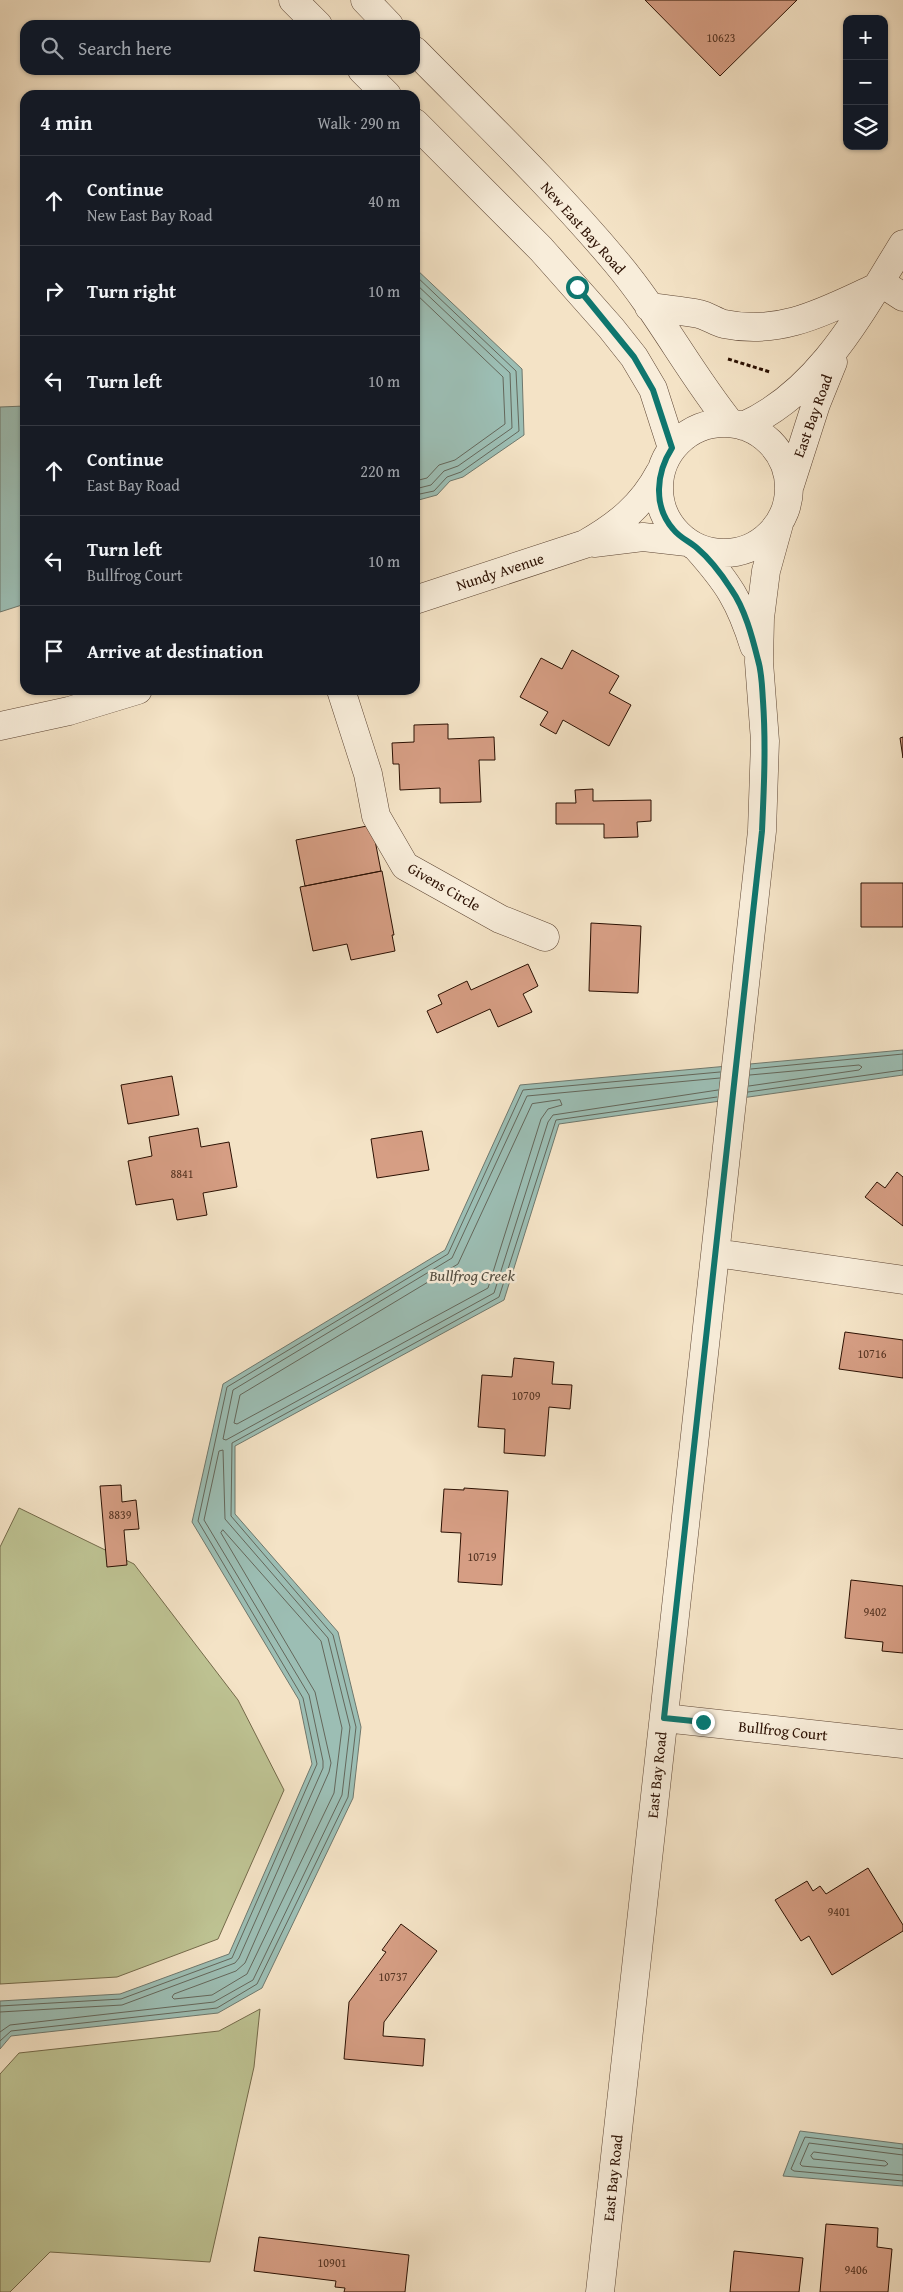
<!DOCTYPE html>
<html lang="en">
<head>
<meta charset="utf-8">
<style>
	:root { --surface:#171b24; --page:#20242c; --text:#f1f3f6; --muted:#9ea1a6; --line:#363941 }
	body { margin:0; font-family:"Gentium Book Plus",serif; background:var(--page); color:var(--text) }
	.controls { position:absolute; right:15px; top:15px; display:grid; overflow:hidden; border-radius:10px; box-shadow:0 1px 4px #0004 }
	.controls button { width:45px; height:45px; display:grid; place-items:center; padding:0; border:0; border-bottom:1px solid var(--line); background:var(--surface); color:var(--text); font:25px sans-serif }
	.stop { position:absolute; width:15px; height:15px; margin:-11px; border:4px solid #0f766e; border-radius:50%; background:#fff }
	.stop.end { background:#0f766e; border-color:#fff; box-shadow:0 1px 5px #0008 }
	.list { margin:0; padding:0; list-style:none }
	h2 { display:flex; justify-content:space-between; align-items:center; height:65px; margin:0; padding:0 20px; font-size:21px }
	h2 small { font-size:16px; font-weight:400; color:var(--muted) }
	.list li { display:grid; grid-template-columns:32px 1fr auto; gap:15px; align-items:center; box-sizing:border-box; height:90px; padding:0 20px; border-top:1px solid var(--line) }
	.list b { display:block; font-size:19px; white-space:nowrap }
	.list p { margin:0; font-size:16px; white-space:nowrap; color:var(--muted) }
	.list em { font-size:16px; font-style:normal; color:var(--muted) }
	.icon { flex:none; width:28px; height:28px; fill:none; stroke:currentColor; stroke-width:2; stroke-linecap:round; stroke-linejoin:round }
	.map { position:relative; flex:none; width:903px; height:2292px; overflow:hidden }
	.search { position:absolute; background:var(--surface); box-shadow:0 1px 4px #0004; left:20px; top:20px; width:400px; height:55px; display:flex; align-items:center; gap:12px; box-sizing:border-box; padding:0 18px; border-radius:15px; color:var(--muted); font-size:19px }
	.panel { position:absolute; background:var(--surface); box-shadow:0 1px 4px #0004; left:20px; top:90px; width:400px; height:605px; border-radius:15px }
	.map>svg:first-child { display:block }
</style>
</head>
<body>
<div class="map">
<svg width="903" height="2292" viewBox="0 0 903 2292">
	<rect width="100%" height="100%" fill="#f4e3c6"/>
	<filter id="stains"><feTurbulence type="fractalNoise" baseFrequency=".004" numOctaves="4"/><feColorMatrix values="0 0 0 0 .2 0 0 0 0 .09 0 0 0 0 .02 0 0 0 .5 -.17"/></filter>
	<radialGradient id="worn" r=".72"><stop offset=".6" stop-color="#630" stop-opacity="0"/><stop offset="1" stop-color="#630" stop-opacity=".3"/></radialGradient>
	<path fill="#bec393" stroke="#746a4a" d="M19,1508L134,1564L238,1700L284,1790L218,1939L117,1977L0,1984V1547Z
		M260,2009L254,2067L210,2262L50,2252L10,2292H0V2074L19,2053L219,2031Z"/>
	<path fill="#9cbeb4" stroke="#6f786d" d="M415,268L522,369L524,435L463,477L450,481L437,495L415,501Z
		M25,406V604L0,612V407Z
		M903,1050V1075L559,1124L504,1300L235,1446V1514L338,1632L361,1727L353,1798L262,1988L218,2013L11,2036L0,2049V2001L120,1994L229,1954L312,1764L299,1700L192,1522L223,1384L445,1250L520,1085Z
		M800,2131L903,2144V2186L783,2176Z"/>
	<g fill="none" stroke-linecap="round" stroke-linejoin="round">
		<path stroke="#64675b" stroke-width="1" d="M415,275L516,371L519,431L461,472L447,477L434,491L415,495
			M415,283L510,373L512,428L458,466L444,471L431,485L415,489
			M415,293L503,377L505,424L455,460L439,465L427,478L415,481
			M751,1069L903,1054
			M749,1086L859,1070L862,1067L859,1065L750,1075
			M718,1090L553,1115L548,1122L494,1293L226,1440L223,1439L233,1390L452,1258L527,1096L720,1078
			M748,1092L903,1070
			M560,1100L562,1105L548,1109L541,1119L488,1288L237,1424L234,1423L240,1395L458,1264L532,1104Z
			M223,1530L321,1641L342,1728L334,1793L247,1974L212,1995L174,1999L172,1997L174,1994L236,1971L245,1963L329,1772L331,1763L315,1692L221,1533Z
			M0,2006L121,1999L232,1958L317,1764L303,1698L198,1521L227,1387L448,1254L523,1090L720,1072
			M0,2012L122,2005L235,1963L239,1958L323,1768V1761L309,1695L204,1520L219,1451L223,1450L225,1519L328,1638L350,1727L342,1795L253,1980L214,2002L10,2025L0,2032
			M0,2041L11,2031L217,2008L257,1984L348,1797L356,1727L333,1635L231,1516L232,1443L499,1297L556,1120L717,1097
			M903,2149L805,2137L791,2169L794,2171L903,2181
			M814,2152L885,2161L888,2164L885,2166L813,2159L811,2156Z
			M903,2155L809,2143L800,2164L802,2166L903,2175"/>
	</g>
	<path fill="#d69e84" stroke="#2b1002" d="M645,0H797L720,76Z
		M572,650L619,676L609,693L631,705L609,746L563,720L556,734L540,725L548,712L520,697L541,658L562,669Z
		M448,724V739L494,737L495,760H479L481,802L440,803V788L400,790L399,764H393L392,743L414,742V725Z
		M903,737V758L900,738Z
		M593,789V801L651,800V821L637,822L638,837L604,838V824H556V803H576L575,790Z
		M372,825L381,871L305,886L296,840Z
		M382,871L394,935H392L395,951L351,960L347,944L313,951L300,887Z
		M861,883H903V927H861Z
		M591,923L641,926L638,993L589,991Z
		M528,964L538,986L523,994L532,1012L498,1027L490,1009L437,1033L427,1011L442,1004L438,995L467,981L471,990Z
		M172,1076L179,1115L128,1124L121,1085Z
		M198,1128L201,1147L229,1142L237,1187L203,1193L207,1215L177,1220L173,1199L136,1205L128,1161L152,1156L149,1137Z
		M422,1131L429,1170L377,1178L371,1139Z
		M897,1172L903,1177V1226L865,1197L877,1182L885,1188Z
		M845,1332L903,1340V1378L839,1369Z
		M514,1358L554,1362L552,1384L572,1385L570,1409L549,1407L545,1456L504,1453L505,1429L478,1427L482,1375L512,1377Z
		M121,1485L122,1502L136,1500L139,1529L124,1530L127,1565L107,1567L100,1486Z
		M464,1488L508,1491L502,1585L458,1582L461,1533L441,1532L444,1489L464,1490Z
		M851,1580L903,1586V1653L882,1651L883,1642L845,1638Z
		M868,1868L903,1925V1931L832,1975L809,1936L801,1941L775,1900L807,1881L813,1891L820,1886L826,1894Z
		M401,1924L437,1951L384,2022L383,2036L425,2039L423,2066L344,2059L349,2002L386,1952L382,1950Z
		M826,2224L878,2228L877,2247L892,2249L888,2292H820Z
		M259,2237L409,2255L405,2292H344L345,2288L335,2287L336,2281L254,2271Z
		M734,2251L803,2258L799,2292H730Z"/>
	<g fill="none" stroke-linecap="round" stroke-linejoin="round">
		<defs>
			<path id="minor" d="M293,0L318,25
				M365,0L389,25
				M415,51C483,120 554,188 616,262C659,313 689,372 730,423
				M362,70L387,95
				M415,123L541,249L611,328L634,357L653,389L672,448
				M880,282L903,297
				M649,307C666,309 683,311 699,314C708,316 716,322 724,324C781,336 825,311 875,288
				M659 488a65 65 0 1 1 130 0a65 65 0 1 1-130 0Z
				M743,426C820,392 861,312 903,244
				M790,485L816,404L833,362
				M594,543L643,537L687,542
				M697,548C728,583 740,601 754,646
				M415,600L585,544C618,525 642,506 660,472
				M341,690L368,774L376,816L405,866L500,919L545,937
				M0,726L69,711L138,690
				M716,1253L903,1280
				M664,1718L903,1744
				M600,2292L762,831L765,741L759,662L760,618L766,571L779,524"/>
		</defs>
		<use href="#minor" stroke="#5d4533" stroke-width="29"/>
		<path stroke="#2b1002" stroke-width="3" stroke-dasharray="4 2.5" stroke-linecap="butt" d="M728,359L770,372"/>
		<use href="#minor" stroke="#f8edda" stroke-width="28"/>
	</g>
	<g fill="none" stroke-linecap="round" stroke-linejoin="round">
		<path stroke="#0f766e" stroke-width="6" d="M577,287L634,357L653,390L672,448C656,473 653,506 673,529C680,538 689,541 697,548C710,559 722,575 731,589C745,609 752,636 758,660C762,673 762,688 763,701C766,745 764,787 762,831L664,1718L703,1722"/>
	</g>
	<g text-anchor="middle" stroke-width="5" stroke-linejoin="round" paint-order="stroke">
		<g font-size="12" fill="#563422">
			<text x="721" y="42">10623</text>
			<text x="182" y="1178">8841</text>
			<text x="872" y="1358">10716</text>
			<text x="526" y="1400">10709</text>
			<text x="120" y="1519">8839</text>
			<text x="482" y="1561">10719</text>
			<text x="875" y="1616">9402</text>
			<text x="839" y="1916">9401</text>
			<text x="393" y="1981">10737</text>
			<text x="332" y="2267">10901</text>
			<text x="856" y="2274">9406</text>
		</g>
		<g font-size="15" fill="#2b1002" stroke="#f8edda">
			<text transform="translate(583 228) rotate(48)" y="5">New East Bay Road</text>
			<text transform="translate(813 416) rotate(-70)" y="5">East Bay Road</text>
			<text transform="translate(500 572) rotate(-18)" y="5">Nundy Avenue</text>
			<text transform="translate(444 887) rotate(30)" y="5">Givens Circle</text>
			<text transform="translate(783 1731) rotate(6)" y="5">Bullfrog Court</text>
			<text transform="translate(657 1775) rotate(-84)" y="5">East Bay Road</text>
			<text transform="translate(613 2178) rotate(-84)" y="5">East Bay Road</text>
		</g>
		<g font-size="16" font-style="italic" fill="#534d40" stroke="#f8edda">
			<text x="472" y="1281">Bullfrog Creek</text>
		</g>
	</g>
	<rect width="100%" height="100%" filter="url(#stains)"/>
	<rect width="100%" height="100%" fill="url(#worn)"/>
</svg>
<div class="controls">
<button>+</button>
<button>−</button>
<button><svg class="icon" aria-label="layers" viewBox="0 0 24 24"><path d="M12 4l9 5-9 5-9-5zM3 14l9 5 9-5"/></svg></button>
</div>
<div class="stop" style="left:577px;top:287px"></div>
<div class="stop end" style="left:703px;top:1722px"></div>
<div class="search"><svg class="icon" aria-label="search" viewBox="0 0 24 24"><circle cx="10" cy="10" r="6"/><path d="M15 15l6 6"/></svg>Search here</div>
<section class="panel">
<h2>4 min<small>Walk · 290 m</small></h2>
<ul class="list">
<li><svg class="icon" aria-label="ahead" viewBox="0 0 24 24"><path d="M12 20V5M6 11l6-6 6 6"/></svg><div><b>Continue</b><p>New East Bay Road</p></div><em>40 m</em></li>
<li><svg class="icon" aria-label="right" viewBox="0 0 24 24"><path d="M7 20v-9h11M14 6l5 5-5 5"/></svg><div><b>Turn right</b></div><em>10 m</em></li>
<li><svg class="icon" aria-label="left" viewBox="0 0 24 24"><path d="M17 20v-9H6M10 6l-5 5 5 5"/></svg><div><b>Turn left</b></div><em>10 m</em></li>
<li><svg class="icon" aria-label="ahead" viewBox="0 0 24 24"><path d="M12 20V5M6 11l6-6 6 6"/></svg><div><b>Continue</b><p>East Bay Road</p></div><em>220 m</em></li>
<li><svg class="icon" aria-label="left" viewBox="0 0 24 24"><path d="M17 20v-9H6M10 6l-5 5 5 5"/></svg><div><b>Turn left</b><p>Bullfrog Court</p></div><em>10 m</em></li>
<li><svg class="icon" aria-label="arrive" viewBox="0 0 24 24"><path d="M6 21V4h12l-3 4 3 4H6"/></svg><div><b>Arrive at destination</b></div></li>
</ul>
</section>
</div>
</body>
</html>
